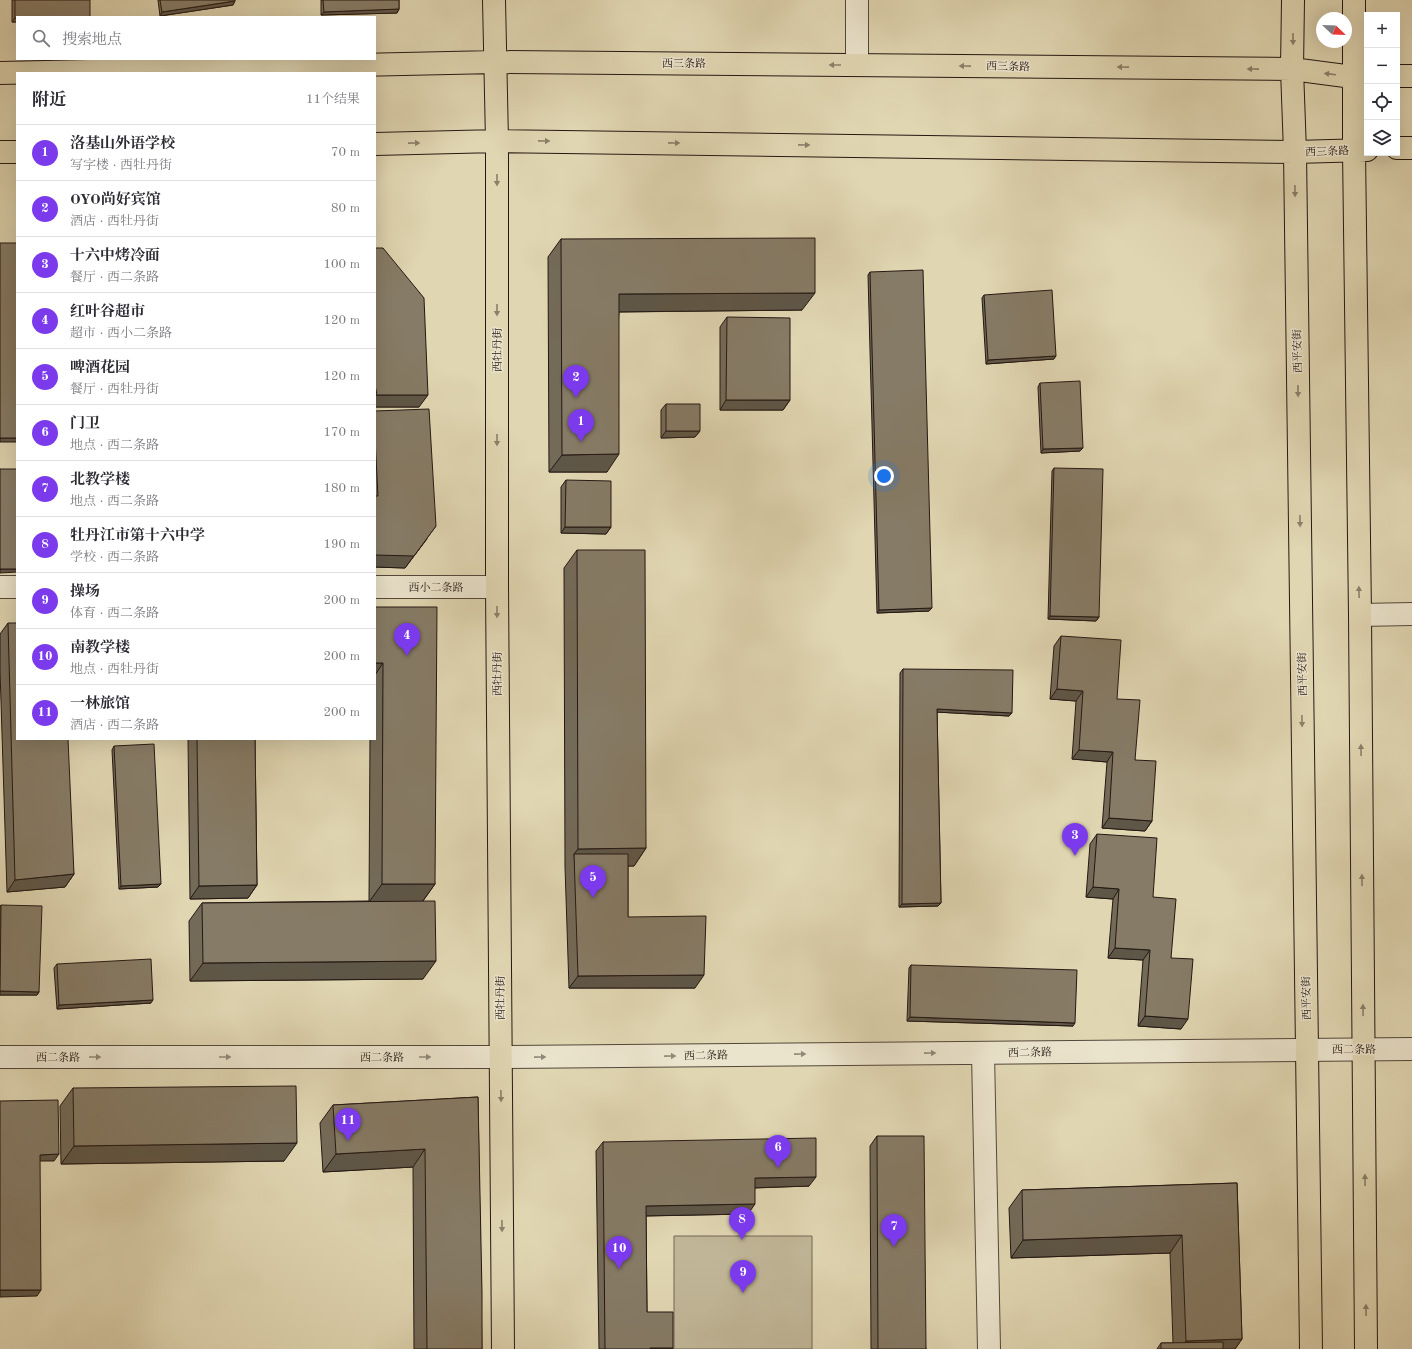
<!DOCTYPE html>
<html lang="zh">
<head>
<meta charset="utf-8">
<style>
	:root { --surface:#fff; --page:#f7f7f7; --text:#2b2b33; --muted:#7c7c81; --line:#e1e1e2; --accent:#7c3aed }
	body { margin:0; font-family:"Old Standard TT","Noto Serif SC",serif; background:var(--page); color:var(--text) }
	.controls { position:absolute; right:12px; top:12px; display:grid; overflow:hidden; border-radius:0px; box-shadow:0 4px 16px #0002 }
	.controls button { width:36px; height:36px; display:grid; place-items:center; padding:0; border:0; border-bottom:1px solid var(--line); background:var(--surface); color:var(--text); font:20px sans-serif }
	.compass { position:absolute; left:1316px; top:12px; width:36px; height:36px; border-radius:50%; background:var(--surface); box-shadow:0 4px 16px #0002; rotate:113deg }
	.you { position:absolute; left:884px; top:476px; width:14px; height:14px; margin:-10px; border:3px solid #fff; border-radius:50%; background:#1a73e8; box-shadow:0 0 0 6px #1a73e833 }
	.badge { display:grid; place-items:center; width:26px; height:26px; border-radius:50%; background:var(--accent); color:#fff; font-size:13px; font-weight:700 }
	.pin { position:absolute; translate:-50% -33px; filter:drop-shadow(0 1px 2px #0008) }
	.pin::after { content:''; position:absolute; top:21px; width:14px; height:12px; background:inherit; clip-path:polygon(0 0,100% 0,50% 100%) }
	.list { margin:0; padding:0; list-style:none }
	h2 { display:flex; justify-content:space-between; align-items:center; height:52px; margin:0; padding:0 16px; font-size:17px }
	h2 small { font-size:13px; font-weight:400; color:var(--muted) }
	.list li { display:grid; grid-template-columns:26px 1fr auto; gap:12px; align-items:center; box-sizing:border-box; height:56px; padding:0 16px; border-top:1px solid var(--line) }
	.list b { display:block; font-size:15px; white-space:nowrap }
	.list p { margin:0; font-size:13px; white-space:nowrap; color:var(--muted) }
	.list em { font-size:13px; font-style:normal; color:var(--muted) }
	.icon { flex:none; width:22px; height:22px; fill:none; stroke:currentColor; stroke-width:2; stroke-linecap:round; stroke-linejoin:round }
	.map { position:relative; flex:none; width:1412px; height:1349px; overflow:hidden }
	.search { position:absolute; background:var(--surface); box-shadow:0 4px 16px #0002; left:16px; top:16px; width:360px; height:44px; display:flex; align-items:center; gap:10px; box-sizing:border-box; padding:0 14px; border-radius:0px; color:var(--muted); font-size:15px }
	.panel { position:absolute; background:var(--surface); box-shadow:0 4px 16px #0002; left:16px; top:72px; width:360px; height:668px; border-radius:0px }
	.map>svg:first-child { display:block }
</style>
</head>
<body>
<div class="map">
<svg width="1412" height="1349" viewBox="0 0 1412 1349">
	<rect width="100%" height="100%" fill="#e0d6b2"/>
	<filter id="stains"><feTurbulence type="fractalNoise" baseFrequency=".005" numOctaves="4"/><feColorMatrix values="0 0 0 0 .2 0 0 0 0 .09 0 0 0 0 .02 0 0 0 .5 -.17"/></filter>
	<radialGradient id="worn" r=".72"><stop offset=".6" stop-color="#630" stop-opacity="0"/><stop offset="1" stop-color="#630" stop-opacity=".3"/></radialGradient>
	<path fill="#c0b697" stroke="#726755" d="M674,1236H812V1349H674Z"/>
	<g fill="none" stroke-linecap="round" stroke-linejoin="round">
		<defs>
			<path id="minor" d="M857,0V65
				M0,587H17
				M375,587H497
				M1360,615L1412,614
				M983,1053L989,1349
				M0,1057H501L1412,1049"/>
			<path id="major" d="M494,0L497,141V587L503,1349
				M1293,0L1292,69L1295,152L1311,1349
				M1354,0V150L1360,615L1366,1349
				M0,73L495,62L1292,69L1353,77H1367
				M1397,76H1412
				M375,144L497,141L1295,152L1367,150
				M1397,148H1412
				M0,152H17"/>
		</defs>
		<use href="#minor" stroke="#53483b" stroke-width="24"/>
		<use href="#major" stroke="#241813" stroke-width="24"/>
		<use href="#minor" stroke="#ebe4cd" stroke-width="22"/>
		<use href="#major" stroke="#e0d6b2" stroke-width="22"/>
	</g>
	<path fill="#736a58" stroke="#241813" d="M12,0H90L17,17V22H12Z
		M158,0H235L233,5L160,16Z
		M321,0H399V9L397,13L321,15Z
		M561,239L802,310L619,312L607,472H549L548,257Z
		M375,248L419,407H375Z
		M870,272L929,611L877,613L868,275Z
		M984,295L1054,359L986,364L982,298Z
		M727,317L790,400L783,410H720V327Z
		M1040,383L1080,451L1041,453L1038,387Z
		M666,404L700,431L695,437L661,438V410Z
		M375,411L427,539L405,568L375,567Z
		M1054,468L1099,617L1096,621L1048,619L1052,471Z
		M566,480L611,527L606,534L561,533V487Z
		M577,550L646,848L634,866H628V917L695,988H569L565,867L564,568Z
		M375,607L435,884L423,901V979L190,981L189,921L202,903L369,901L370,739H375Z
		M8,623L74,874L65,887L7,892L0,670V634Z
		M1061,636L1117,699L1135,760L1152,821L1145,831L1102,828L1107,762L1072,759L1076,701L1050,699L1054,646Z
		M903,669L1009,716L937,712L941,903L938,906L899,907L900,673Z
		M188,739H255L257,885L248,898L190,899Z
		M114,746L158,887L119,889L112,750Z
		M1097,834L1153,897L1171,958L1181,1029L1138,1026L1143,960L1108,958L1113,899L1086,897L1090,844Z
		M1,905L39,992L37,995H0V906Z
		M57,964L151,1003L57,1009L54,968Z
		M911,965L1073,1026L907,1021L909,968Z
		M73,1088L284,1161L61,1164L60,1106Z
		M478,1097L482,1349H414L413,1167L323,1172L320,1123L333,1105Z
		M877,1136L926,1349H871L870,1146Z
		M603,1142L809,1186L755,1188L748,1214L646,1216L647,1312L673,1349H599L596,1151Z
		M1237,1183L1242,1339L1235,1349H1157L1161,1343H1173L1170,1253L1011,1258L1009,1208L1022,1190Z"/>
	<path fill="#5e5647" stroke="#241813" d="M235,1L233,5L160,16L162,12Z
		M399,9L397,13L321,15L324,12Z
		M15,18H17V22H12Z
		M815,293L802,310L606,312L619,294Z
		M1056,356L1054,359L986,364L988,360Z
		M377,395H428L419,407H375V397Z
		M726,400H790L783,410H720Z
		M666,431H700L695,437L661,438Z
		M0,438H17V442H0Z
		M1083,448L1080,451L1041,453L1043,449Z
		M619,454L607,472H549L562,455Z
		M436,526L405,568L375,567V555Z
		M565,527H611L606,534L561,533Z
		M0,569H17V572L0,573Z
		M932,608L929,611L877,613L879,610Z
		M1050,616L1099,617L1096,621L1048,619Z
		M375,663H383L375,675Z
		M1057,689L1083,691L1076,701L1050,699Z
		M937,709L1012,713L1009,716L935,712Z
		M1079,750L1113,752L1107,762L1072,759Z
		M1109,818L1152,821L1145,831L1102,828Z
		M646,848L634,866H575L574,854L578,849Z
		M74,874L65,887L7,892L15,880Z
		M161,884L158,887L119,889L121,886Z
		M382,884H435L422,902H369Z
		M257,885L248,898L190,899L199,886Z
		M1093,887L1119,889L1113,899L1086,897Z
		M941,903L938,906L899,907L902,904Z
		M1115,948L1150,950L1143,960L1108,958Z
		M436,961L423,979L190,981L203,963Z
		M704,975L695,988H569L578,976Z
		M0,991L39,992L37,995H0Z
		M153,1000L151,1003L57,1009L59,1005Z
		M1145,1016L1188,1019L1181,1029L1138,1026Z
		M910,1017L1075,1023L1073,1026L907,1021Z
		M297,1143L284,1161L61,1164L74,1146Z
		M425,1149L413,1167L323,1172L336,1154Z
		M59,1154L54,1161H35L40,1155Z
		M816,1177L809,1186L748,1188L755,1178Z
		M755,1204L748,1214L639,1216L646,1206Z
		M1182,1235L1170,1253L1011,1258L1023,1240Z
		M0,1290H41L37,1296L0,1297Z
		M1242,1339L1235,1349H1180L1186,1341Z
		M650,1348H673V1349H650Z"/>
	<path fill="#867b66" stroke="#241813" d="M15,0H90V17H17V18H15Z
		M160,0H235V1L162,12Z
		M323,0H399V9L324,12Z
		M815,238V293L619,294V454L562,455L561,239Z
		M0,243H17V438H0Z
		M375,248H383L424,298L428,395H377L375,385Z
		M923,270L932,608L879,610L870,272Z
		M1052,290L1056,356L988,360L984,295Z
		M727,317L790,318V400H726Z
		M1080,381L1083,448L1043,449L1040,383Z
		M666,404H700V431H666Z
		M429,409L436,526L414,556L375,555V496H378L375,438V411Z
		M1054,468L1103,469L1099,617L1050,616Z
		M0,469H17V569H0Z
		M566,480L611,481V527H565Z
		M577,550H645L646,848L578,849Z
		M375,607H437L435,884H382L383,663H375Z
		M8,623H17V739H68L74,874L15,880Z
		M1061,636L1121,640L1117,699L1140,700L1135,760L1156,761L1152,821L1109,818L1113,752L1079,750L1083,691L1057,689Z
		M903,669L1013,670L1012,713L937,709L941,903L902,904Z
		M197,739H255L257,885L199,886Z
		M154,744L161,884L121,886L114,746Z
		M1097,834L1157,838L1153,897L1176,899L1171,958L1193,959L1188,1019L1145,1016L1150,950L1115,948L1119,889L1093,887Z
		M574,854H628V917L706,916L704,975L578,976Z
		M435,901L436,961L203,963L202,903Z
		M1,905L42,906L39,992L0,991Z
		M151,959L153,1000L59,1005L57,964Z
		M911,965L1077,970L1075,1023L910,1017Z
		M296,1086L297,1143L74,1146L73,1088Z
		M478,1097L482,1292V1349H427L425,1149L336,1154L333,1105Z
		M58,1100L59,1154L40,1155L41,1290H0V1101Z
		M877,1136H924L926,1349H878Z
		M816,1138V1177L755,1178V1204L646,1206L647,1312H673V1348H650V1349H605L603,1142Z
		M1237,1183L1242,1339L1186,1341L1182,1235L1023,1240L1022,1190Z
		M1223,1342V1349H1161V1343Z"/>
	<defs><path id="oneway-solid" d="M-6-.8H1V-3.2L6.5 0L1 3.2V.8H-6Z"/></defs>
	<g fill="#8b806a">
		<use href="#oneway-solid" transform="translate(1293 39) rotate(90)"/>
		<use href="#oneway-solid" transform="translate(835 65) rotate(-180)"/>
		<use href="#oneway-solid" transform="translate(965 66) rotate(-179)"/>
		<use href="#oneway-solid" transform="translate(1123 67) rotate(-179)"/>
		<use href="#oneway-solid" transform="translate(1253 69) rotate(-179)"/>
		<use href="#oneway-solid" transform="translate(1330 74) rotate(-173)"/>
		<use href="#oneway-solid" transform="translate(544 141) rotate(1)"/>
		<use href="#oneway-solid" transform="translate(414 143) rotate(-1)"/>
		<use href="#oneway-solid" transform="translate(674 143) rotate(1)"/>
		<use href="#oneway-solid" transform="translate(804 145) rotate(1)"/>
		<use href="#oneway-solid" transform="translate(497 180) rotate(90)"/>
		<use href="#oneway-solid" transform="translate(1295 191) rotate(89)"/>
		<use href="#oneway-solid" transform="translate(497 310) rotate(90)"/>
		<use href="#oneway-solid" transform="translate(1298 391) rotate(89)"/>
		<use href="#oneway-solid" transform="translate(497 440) rotate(90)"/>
		<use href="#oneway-solid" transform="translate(1300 521) rotate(89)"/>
		<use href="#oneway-solid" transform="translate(1359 592) rotate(-91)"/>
		<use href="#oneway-solid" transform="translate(497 612) rotate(90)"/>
		<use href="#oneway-solid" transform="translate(1302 721) rotate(89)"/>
		<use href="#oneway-solid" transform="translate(1361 750) rotate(-91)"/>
		<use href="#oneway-solid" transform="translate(1362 880) rotate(-91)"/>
		<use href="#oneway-solid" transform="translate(1363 1010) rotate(-91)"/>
		<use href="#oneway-solid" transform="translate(501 1096) rotate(89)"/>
		<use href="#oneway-solid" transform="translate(1365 1180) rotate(-91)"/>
		<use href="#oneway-solid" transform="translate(502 1226) rotate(89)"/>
		<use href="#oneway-solid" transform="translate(1366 1310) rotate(-91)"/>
	</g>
	<g fill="#918879">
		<use href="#oneway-solid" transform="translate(930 1053) rotate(-1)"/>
		<use href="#oneway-solid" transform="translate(800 1054) rotate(-1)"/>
		<use href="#oneway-solid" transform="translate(670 1056) rotate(-1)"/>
		<use href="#oneway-solid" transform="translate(95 1057)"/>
		<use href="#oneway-solid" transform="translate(225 1057)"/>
		<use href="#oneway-solid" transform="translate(425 1057)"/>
		<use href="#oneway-solid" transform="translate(540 1057) rotate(-1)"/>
	</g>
	<g text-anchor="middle" stroke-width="3" stroke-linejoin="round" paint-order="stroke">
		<g font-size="11" fill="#241813" stroke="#ebe4cd">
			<text x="684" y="67">西三条路</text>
			<text transform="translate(1008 66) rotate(1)" y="4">西三条路</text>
			<text transform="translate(1327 151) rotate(-2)" y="4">西三条路</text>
			<text transform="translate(497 350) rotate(-90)" y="4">西牡丹街</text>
			<text transform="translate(1297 351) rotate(-91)" y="4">西平安街</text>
			<text x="436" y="591">西小二条路</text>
			<text transform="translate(497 674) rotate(-90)" y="4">西牡丹街</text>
			<text transform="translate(1302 674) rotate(-91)" y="4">西平安街</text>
			<text transform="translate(500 998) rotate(-90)" y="4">西牡丹街</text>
			<text transform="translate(1306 998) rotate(-91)" y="4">西平安街</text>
			<text x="1354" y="1053">西二条路</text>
			<text transform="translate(1030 1052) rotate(-1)" y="4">西二条路</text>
			<text transform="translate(706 1055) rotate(-1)" y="4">西二条路</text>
			<text x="58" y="1061">西二条路</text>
			<text x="382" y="1061">西二条路</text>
		</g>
	</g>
	<rect width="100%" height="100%" filter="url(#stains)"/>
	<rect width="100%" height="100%" fill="url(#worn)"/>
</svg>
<div class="controls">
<button>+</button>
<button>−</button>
<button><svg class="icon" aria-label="locate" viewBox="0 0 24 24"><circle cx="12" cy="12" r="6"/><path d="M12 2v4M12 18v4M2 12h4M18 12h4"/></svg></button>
<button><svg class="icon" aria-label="layers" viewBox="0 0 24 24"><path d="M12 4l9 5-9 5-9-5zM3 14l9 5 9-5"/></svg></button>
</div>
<svg class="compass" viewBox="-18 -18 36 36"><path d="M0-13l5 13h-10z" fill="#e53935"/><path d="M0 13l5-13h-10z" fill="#7c7c81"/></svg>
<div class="you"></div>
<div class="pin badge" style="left:581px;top:442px">1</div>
<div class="pin badge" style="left:576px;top:398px">2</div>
<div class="pin badge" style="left:1075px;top:856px">3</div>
<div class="pin badge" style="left:407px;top:656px">4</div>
<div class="pin badge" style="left:593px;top:898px">5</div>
<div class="pin badge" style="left:778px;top:1168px">6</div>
<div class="pin badge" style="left:894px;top:1247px">7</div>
<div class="pin badge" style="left:742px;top:1240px">8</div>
<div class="pin badge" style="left:743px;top:1293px">9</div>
<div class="pin badge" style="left:619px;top:1269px">10</div>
<div class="pin badge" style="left:348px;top:1141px">11</div>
<div class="search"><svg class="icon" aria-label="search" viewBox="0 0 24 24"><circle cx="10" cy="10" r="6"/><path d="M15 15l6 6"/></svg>搜索地点</div>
<section class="panel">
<h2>附近<small>11个结果</small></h2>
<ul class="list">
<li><span class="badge">1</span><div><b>洛基山外语学校</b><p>写字楼 · 西牡丹街</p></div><em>70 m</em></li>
<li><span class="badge">2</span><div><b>OYO尚好宾馆</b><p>酒店 · 西牡丹街</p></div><em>80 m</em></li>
<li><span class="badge">3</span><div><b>十六中烤冷面</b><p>餐厅 · 西二条路</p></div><em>100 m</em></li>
<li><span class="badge">4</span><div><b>红叶谷超市</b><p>超市 · 西小二条路</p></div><em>120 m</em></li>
<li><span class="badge">5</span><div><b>啤酒花园</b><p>餐厅 · 西牡丹街</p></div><em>120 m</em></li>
<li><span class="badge">6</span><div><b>门卫</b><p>地点 · 西二条路</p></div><em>170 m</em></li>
<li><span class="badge">7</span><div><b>北教学楼</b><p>地点 · 西二条路</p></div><em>180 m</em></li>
<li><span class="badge">8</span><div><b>牡丹江市第十六中学</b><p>学校 · 西二条路</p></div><em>190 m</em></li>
<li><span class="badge">9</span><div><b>操场</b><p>体育 · 西二条路</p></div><em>200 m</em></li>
<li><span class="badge">10</span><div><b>南教学楼</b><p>地点 · 西牡丹街</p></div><em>200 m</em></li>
<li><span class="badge">11</span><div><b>一林旅馆</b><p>酒店 · 西二条路</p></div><em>200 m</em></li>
</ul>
</section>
</div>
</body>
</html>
